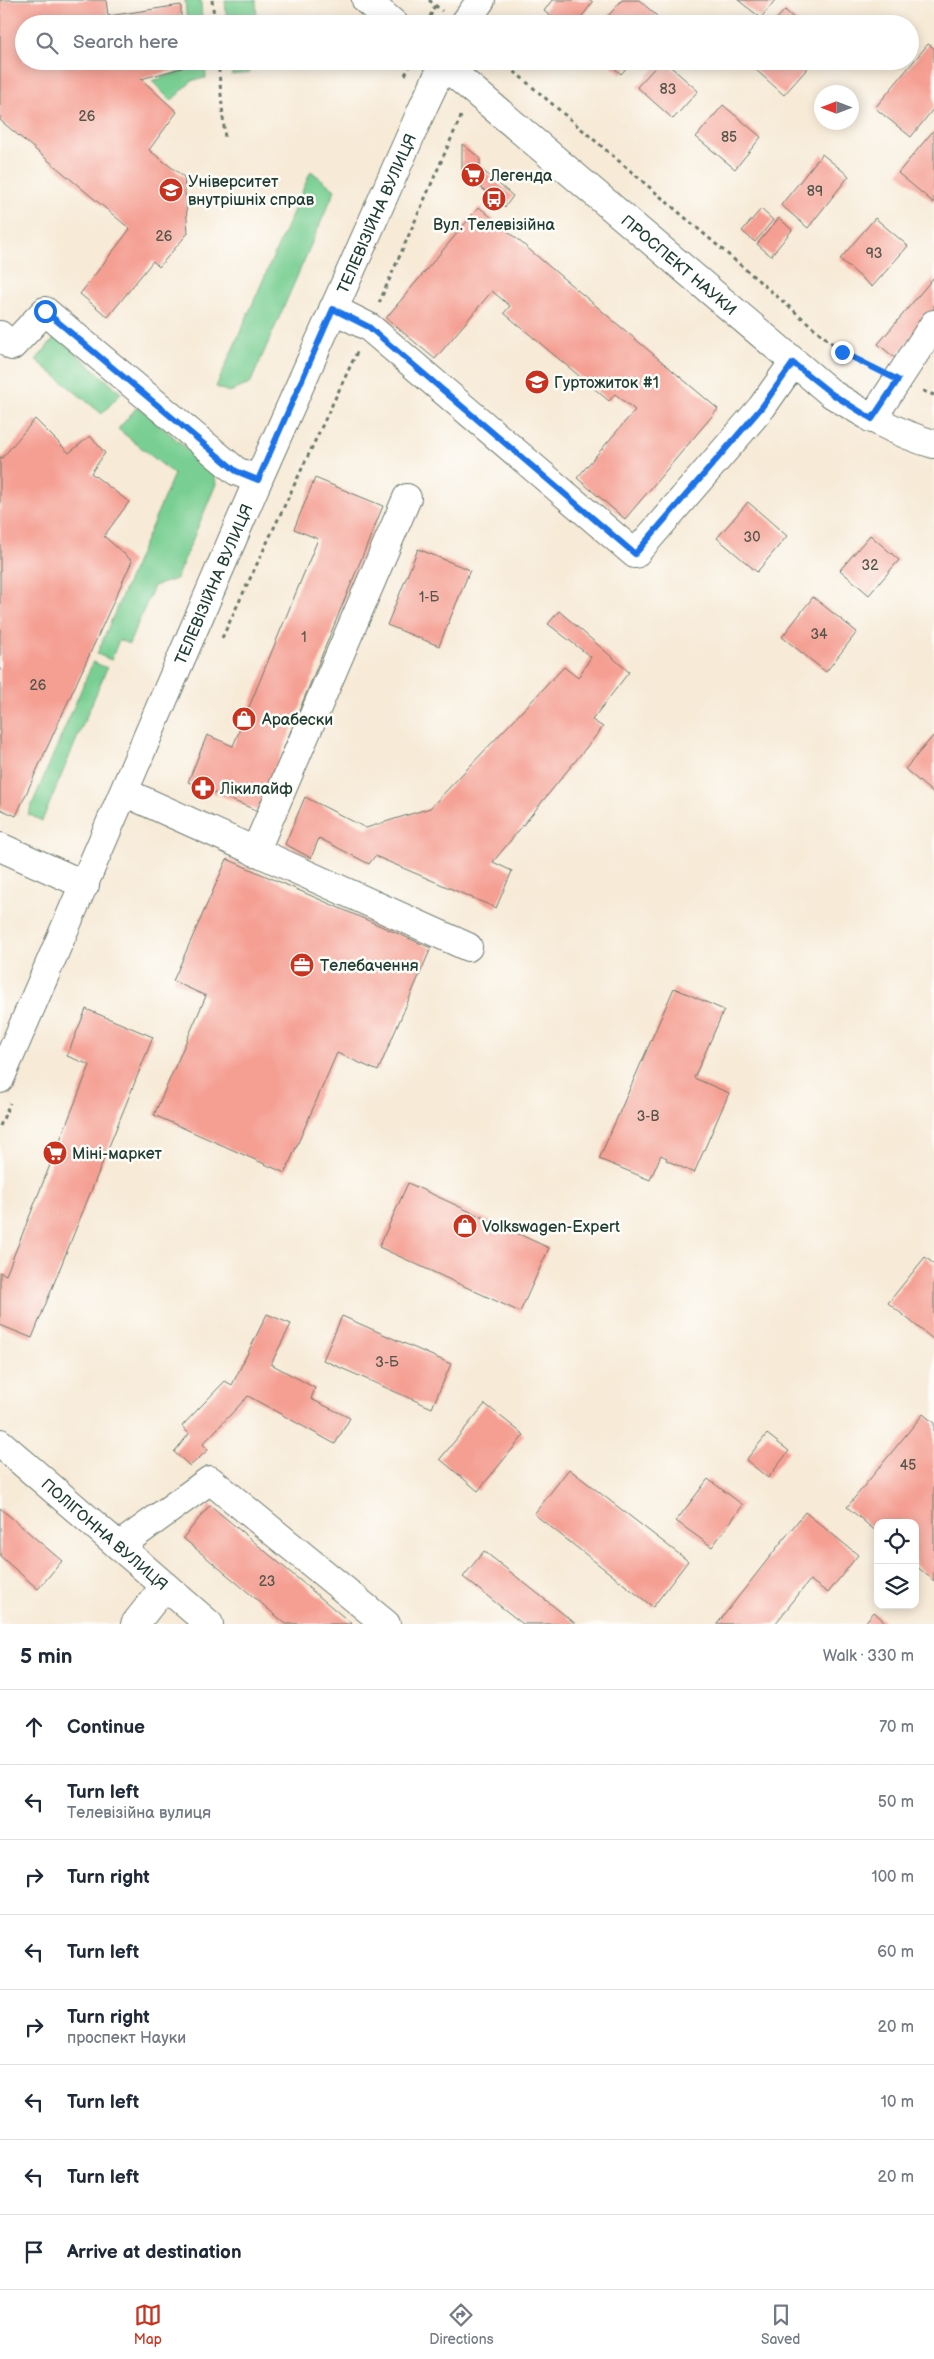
<!DOCTYPE html>
<html lang="en">
<head>
<meta charset="utf-8">
<style>
	:root { --surface:#fff; --page:#f2f2f3; --text:#1f2937; --muted:#747a83; --line:#e0e1e3; --accent:#c8321e }
	body { margin:0; font-family:"Balsamiq Sans",sans-serif; background:var(--page); color:var(--text) }
	.controls { position:absolute; right:15px; bottom:15px; display:grid; overflow:hidden; border-radius:10px; box-shadow:0 2px 12px #0003 }
	.controls button { width:45px; height:45px; display:grid; place-items:center; padding:0; border:0; border-bottom:1px solid var(--line); background:var(--surface); color:var(--text); font:25px sans-serif }
	.compass { position:absolute; left:814px; top:85px; width:45px; height:45px; border-radius:50%; background:var(--surface); box-shadow:0 2px 12px #0003; rotate:270deg }
	.stop { position:absolute; width:15px; height:15px; margin:-11px; border:4px solid #1a73e8; border-radius:50%; background:#fff }
	.stop.end { background:#1a73e8; border-color:#fff; box-shadow:0 1px 5px #0008 }
	.list { margin:0; padding:0; list-style:none }
	h2 { display:flex; justify-content:space-between; align-items:center; height:65px; margin:0; padding:0 20px; font-size:21px }
	h2 small { font-size:16px; font-weight:400; color:var(--muted) }
	.list li { display:grid; grid-template-columns:32px 1fr auto; gap:15px; align-items:center; box-sizing:border-box; height:75px; padding:0 20px; border-top:1px solid var(--line) }
	.list b { display:block; font-size:19px; white-space:nowrap }
	.list p { margin:0; font-size:16px; white-space:nowrap; color:var(--muted) }
	.list em { font-size:16px; font-style:normal; color:var(--muted) }
	.icon { flex:none; width:28px; height:28px; fill:none; stroke:currentColor; stroke-width:2; stroke-linecap:round; stroke-linejoin:round }
	.map { position:relative; flex:none; width:934px; height:1624px; overflow:hidden }
	.search { position:absolute; background:var(--surface); box-shadow:0 2px 12px #0003; left:15px; right:15px; top:15px; height:55px; display:flex; align-items:center; gap:12px; box-sizing:border-box; padding:0 18px; border-radius:28px; color:var(--muted); font-size:19px }
	.sheet { height:665px; background:var(--surface) }
	nav { display:flex; justify-content:space-around; align-items:center; box-sizing:border-box; height:70px; border-top:1px solid var(--line); background:var(--surface); font-size:14px; color:var(--muted) }
	nav a { display:grid; justify-items:center; gap:2px }
	nav .on { color:var(--accent) }
	.map>svg:first-child { display:block }
</style>
</head>
<body>
<div class="map">
<svg width="934" height="1624" viewBox="0 0 934 1624">
	<rect width="100%" height="100%" fill="#fdfcf7"/>
	<filter id="ink" filterUnits="userSpaceOnUse"><feTurbulence type="fractalNoise" baseFrequency=".02" numOctaves="2"/><feDisplacementMap in="SourceGraphic" scale="10" xChannelSelector="R" yChannelSelector="G"/><feConvolveMatrix kernelMatrix="1 2 1 2 8 2 1 2 1" color-interpolation-filters="sRGB"/></filter>
	<filter id="wash" filterUnits="userSpaceOnUse"><feTurbulence type="fractalNoise" baseFrequency=".0096" numOctaves="4" result="noise"/><feDisplacementMap in="SourceGraphic" scale="20" xChannelSelector="R" yChannelSelector="G"/><feGaussianBlur stdDeviation="1.12" result="paint"/><feColorMatrix in="noise" values="0 0 0 0 0 0 0 0 0 0 0 0 0 0 0 0 0 1.4 0 .05"/><feComposite in="paint" operator="in"/></filter>
	<g filter="url(#wash)">
		<rect width="100%" height="100%" fill="#f7ead7"/>
		<path fill="#79cf93" stroke="#4c8664" d="M185,0H201L202,24H187Z
			M225,0H256L257,24H227Z
			M188,61H205L206,78L193,80L171,101L152,81L188,69Z
			M231,61H256L249,73L232,75Z
			M311,171L335,190L250,384L229,392L216,387Z
			M56,336L121,393L102,414L36,360Z
			M138,406L214,472L216,484L176,579L154,586L129,644L119,640L111,660L97,654L174,474L118,429Z
			M93,662L107,668L42,821L28,814Z"/>
		<g id="blocks">
			<path fill="#f59f93" d="M0,0H106L108,16L181,5V24H24V61H182V68L141,79L177,112L149,150L184,177L188,233L159,267L153,261L108,317L80,294L130,229L0,120Z
				M552,0H590L593,2L576,24H560L544,11Z
				M622,0H639L666,24H601Z
				M738,0H775L761,18Z
				M785,10L800,24H772Z
				M928,44L934,48V108L911,137L875,108Z
				M606,61H633L621,74Z
				M661,61H664L698,91L673,119L637,87Z
				M746,61H814L784,95Z
				M723,105L761,137L735,169L696,137Z
				M933,131L934,132V203L898,173Z
				M462,144L480,158V168L513,196L505,207L462,172Z
				M822,154L849,176L808,228L781,205Z
				M479,207L718,409L625,519L577,478L635,410L615,394L609,401L504,313L510,306L492,291L435,359L386,318Z
				M761,209L773,220L755,242L742,231Z
				M779,218L792,230L771,256L757,244Z
				M875,218L908,246L872,287L840,259Z
				M934,277V310L895,358L878,344Z
				M35,419L69,453L90,436L105,453L91,473L129,502L104,536L132,561L16,816L0,809V457L2,458Z
				M315,478L383,506L258,811L188,782L207,735L233,746L318,539L294,529Z
				M748,502L787,536L757,572L717,538Z
				M870,535L899,560L869,595L840,570Z
				M418,549L470,570L439,646L387,625Z
				M813,597L857,632L826,672L782,637Z
				M559,611L629,672L592,720L603,727L493,862L512,871L496,908L375,856L369,864L319,838L311,858L285,844L305,797L366,828L430,808L564,667L578,678L591,657L548,624Z
				M934,735V794L905,769Z
				M227,859L431,948L378,1071L337,1053L285,1173L154,1115L206,996L173,981Z
				M674,988L724,1010L694,1078L729,1093L694,1173L666,1160L667,1158L661,1155L650,1180L599,1159Z
				M86,1009L153,1037L32,1338L0,1325V1272L6,1275L90,1065L67,1056Z
				M408,1183L549,1248L520,1312L379,1247Z
				M925,1257L934,1264V1340L888,1303Z
				M267,1314L291,1324L271,1364L315,1388L311,1399L350,1418L335,1444L248,1396L203,1444L208,1450L190,1466L174,1452L189,1434L182,1426L225,1381L232,1385Z
				M342,1316L451,1364L432,1408L323,1360Z
				M485,1404L524,1435L478,1491L440,1459Z
				M923,1414L934,1423V1581L915,1565V1523H878V1533L847,1507Z
				M767,1434L789,1451L768,1478L746,1460Z
				M569,1469L688,1561L653,1607L534,1514Z
				M708,1479L743,1505L712,1547L676,1521Z
				M210,1505L352,1624H286L183,1538Z
				M0,1508L62,1561L38,1589L0,1556Z
				M805,1512L858,1555L828,1593L810,1580L775,1624H717Z
				M484,1551L576,1624H523L463,1577Z
				M874,1612L887,1624H864Z"/>
		</g>
	</g>
	<g filter="url(#ink)">
		<use href="#blocks" fill-opacity="0" stroke="#6b7a6d" stroke-width="1"/>
		<g fill="none" stroke-linecap="round" stroke-linejoin="round">
			<defs>
				<g id="minor">
					<path d="M464,24L481,0"/>
					<path d="M333,309L369,327L635,554L762,407L793,363"/>
					<path d="M0,335L12,346L45,311L236,471L258,480"/>
					<path d="M872,419L934,324"/>
					<path d="M124,792L468,947"/>
					<path d="M0,847L85,885"/>
					<path d="M255,852L407,498"/>
					<path id="s1" d="M0,1079L258,480L425,103L445,61"/>
					<path id="s2" d="M0,1443L209,1624"/>
					<path d="M119,1546L210,1480L386,1624"/>
					<path d="M135,1624L165,1586"/>
				</g>
				<g id="major">
					<path d="M366,0L394,24"/>
					<path id="s3" d="M439,61L832,394C864,414 897,434 934,444"/>
				</g>
			</defs>
			<use href="#minor" stroke="#6b7a6d" stroke-width="30"/>
			<use href="#major" stroke="#6b7a6d" stroke-width="30"/>
			<path stroke="#6b7a6d" stroke-width="3" stroke-dasharray="4 4" stroke-linecap="butt" d="M212,0L215,24
				M429,0L442,11
				M427,24L435,5
				M218,61L225,139
				M502,61L842,352L874,368
				M405,75L411,63
				M379,303L462,114
				M923,391L934,395
				M222,638L357,352
				M0,1126L10,1103"/>
			<use href="#minor" stroke="#fff" stroke-width="28"/>
			<use href="#major" stroke="#fff" stroke-width="28"/>
		</g>
	</g>
	<g fill="none" stroke-linecap="round" stroke-linejoin="round" filter="url(#ink)">
		<path stroke="#1a73e8" stroke-width="6" d="M45,311L236,471L258,480L333,309L369,327L635,554L762,407L793,363L832,394L872,419L898,380L842,352"/>
	</g>
	<defs>
		<symbol id="supermarket-disc" viewBox="-11 -11 22 22"><circle r="9.5" fill="#c8321e" stroke="#fdfcf7"/><path d="M-6-5.5h2.5l.6 2H6L4.5 2H-2.5L-4.4-4H-6ZM-1.5 3.2a1.3 1.3 0 1 0 .1 0ZM3 3.2a1.3 1.3 0 1 0 .1 0Z" fill="#fff"/></symbol>
		<symbol id="university-disc" viewBox="-11 -11 22 22"><circle r="9.5" fill="#c8321e" stroke="#fdfcf7"/><path d="M0-5L7-2L0 1L-7-2ZM-4 1L0 2.5L4 1V4Q0 6-4 4Z" fill="#fff"/></symbol>
		<symbol id="bus-disc" viewBox="-11 -11 22 22"><circle r="9.5" fill="#c8321e" stroke="#fdfcf7"/><path d="M-5-6H5V4H4V6H2V4H-2V6H-4V4H-5ZM-3.5-4V0h7V-4ZM-3.5 1.2v1.5H-2V1.2ZM2 1.2v1.5H3.5V1.2Z" fill="#fff"/></symbol>
		<symbol id="shop-disc" viewBox="-11 -11 22 22"><circle r="9.5" fill="#c8321e" stroke="#fdfcf7"/><path d="M-5-2.5h2.3a2.7 3.5 0 0 1 5.4 0H5L5.5 6h-11ZM-1.5-2.5h3a1.5 2.3 0 0 0-3 0Z" fill="#fff"/></symbol>
		<symbol id="pharmacy-disc" viewBox="-11 -11 22 22"><circle r="9.5" fill="#c8321e" stroke="#fdfcf7"/><path d="M-2-6h4v4h4v4h-4v4h-4v-4h-4v-4h4Z" fill="#fff"/></symbol>
		<symbol id="office-disc" viewBox="-11 -11 22 22"><circle r="9.5" fill="#c8321e" stroke="#fdfcf7"/><path d="M-6-3h4V-5.5h4V-3h4V5H-6ZM-1-4.5V-3h2v-1.5ZM-6 0V1H6V0Z" fill="#fff"/></symbol>
	</defs>
	<g fill-rule="evenodd">
		<use href="#supermarket-disc" x="459" y="161" width="28" height="28"/>
		<use href="#university-disc" x="157" y="176" width="28" height="28"/>
		<use href="#bus-disc" x="480" y="185" width="28" height="28"/>
		<use href="#university-disc" x="523" y="368" width="28" height="28"/>
		<use href="#shop-disc" x="230" y="705" width="28" height="28"/>
		<use href="#pharmacy-disc" x="189" y="774" width="28" height="28"/>
		<use href="#office-disc" x="288" y="951" width="28" height="28"/>
		<use href="#supermarket-disc" x="41" y="1139" width="28" height="28"/>
		<use href="#shop-disc" x="451" y="1212" width="28" height="28"/>
	</g>
	<g text-anchor="middle" stroke-width="5" stroke-linejoin="round" paint-order="stroke">
		<g font-size="14" fill="#54564c">
			<text x="668" y="94">83</text>
			<text x="87" y="121">26</text>
			<text x="729" y="142">85</text>
			<text x="815" y="196">89</text>
			<text x="164" y="241">26</text>
			<text x="874" y="258">93</text>
			<text x="752" y="542">30</text>
			<text x="870" y="570">32</text>
			<text x="429" y="602">1-Б</text>
			<text x="819" y="639">34</text>
			<text x="304" y="642">1</text>
			<text x="38" y="690">26</text>
			<text x="648" y="1121">3-В</text>
			<text x="387" y="1367">3-Б</text>
			<text x="908" y="1470">45</text>
			<text x="267" y="1586">23</text>
		</g>
		<g font-size="16" fill="#1f3d34" stroke="#fdfcf7" text-anchor="start">
			<text x="490" y="181">Легенда</text>
			<text x="188" y="187">Університет<tspan x="188" dy="18">внутрішніх справ</tspan></text>
			<text x="494" y="230" text-anchor="middle">Вул. Телевізійна</text>
			<text x="554" y="388">Гуртожиток #1</text>
			<text x="262" y="725">Арабески</text>
			<text x="220" y="794">Лікилайф</text>
			<text x="320" y="971">Телебачення</text>
			<text x="72" y="1159">Міні-маркет</text>
			<text x="482" y="1232">Volkswagen-Expert</text>
		</g>
		<g font-size="16" fill="#1f3d34" stroke="#fdfcf7">
			<text dy="6" stroke="none"><textPath href="#s1" startOffset="944">ТЕЛЕВІЗІЙНА ВУЛИЦЯ</textPath></text>
			<text dy="6" stroke="none"><textPath href="#s3" startOffset="315">ПРОСПЕКТ НАУКИ</textPath></text>
			<text dy="6" stroke="none"><textPath href="#s1" startOffset="539">ТЕЛЕВІЗІЙНА ВУЛИЦЯ</textPath></text>
			<text dy="6" stroke="none"><textPath href="#s2" startOffset="139">ПОЛІГОННА ВУЛИЦЯ</textPath></text>
		</g>
	</g>
</svg>
<div class="controls">
<button><svg class="icon" aria-label="locate" viewBox="0 0 24 24"><circle cx="12" cy="12" r="6"/><path d="M12 2v4M12 18v4M2 12h4M18 12h4"/></svg></button>
<button><svg class="icon" aria-label="layers" viewBox="0 0 24 24"><path d="M12 4l9 5-9 5-9-5zM3 14l9 5 9-5"/></svg></button>
</div>
<svg class="compass" viewBox="-18 -18 36 36"><path d="M0-13l5 13h-10z" fill="#e53935"/><path d="M0 13l5-13h-10z" fill="#747a83"/></svg>
<div class="stop" style="left:45px;top:311px"></div>
<div class="stop end" style="left:842px;top:352px"></div>
<div class="search"><svg class="icon" aria-label="search" viewBox="0 0 24 24"><circle cx="10" cy="10" r="6"/><path d="M15 15l6 6"/></svg>Search here</div>
</div>
<section class="sheet">
<h2>5 min<small>Walk · 330 m</small></h2>
<ul class="list">
<li><svg class="icon" aria-label="ahead" viewBox="0 0 24 24"><path d="M12 20V5M6 11l6-6 6 6"/></svg><div><b>Continue</b></div><em>70 m</em></li>
<li><svg class="icon" aria-label="left" viewBox="0 0 24 24"><path d="M17 20v-9H6M10 6l-5 5 5 5"/></svg><div><b>Turn left</b><p>Телевізійна вулиця</p></div><em>50 m</em></li>
<li><svg class="icon" aria-label="right" viewBox="0 0 24 24"><path d="M7 20v-9h11M14 6l5 5-5 5"/></svg><div><b>Turn right</b></div><em>100 m</em></li>
<li><svg class="icon" aria-label="left" viewBox="0 0 24 24"><path d="M17 20v-9H6M10 6l-5 5 5 5"/></svg><div><b>Turn left</b></div><em>60 m</em></li>
<li><svg class="icon" aria-label="right" viewBox="0 0 24 24"><path d="M7 20v-9h11M14 6l5 5-5 5"/></svg><div><b>Turn right</b><p>проспект Науки</p></div><em>20 m</em></li>
<li><svg class="icon" aria-label="left" viewBox="0 0 24 24"><path d="M17 20v-9H6M10 6l-5 5 5 5"/></svg><div><b>Turn left</b></div><em>10 m</em></li>
<li><svg class="icon" aria-label="left" viewBox="0 0 24 24"><path d="M17 20v-9H6M10 6l-5 5 5 5"/></svg><div><b>Turn left</b></div><em>20 m</em></li>
<li><svg class="icon" aria-label="arrive" viewBox="0 0 24 24"><path d="M6 21V4h12l-3 4 3 4H6"/></svg><div><b>Arrive at destination</b></div></li>
</ul>
</section>
<nav>
<a class="on"><svg class="icon" aria-label="map" viewBox="0 0 24 24"><path d="M3 6l6-2 6 2 6-2v14l-6 2-6-2-6 2zM9 4v14M15 6v14"/></svg>Map</a>
<a><svg class="icon" aria-label="directions" viewBox="0 0 24 24"><path d="M12 3l9 9-9 9-9-9zM9 14v-3h6M13 9l2 2-2 2"/></svg>Directions</a>
<a><svg class="icon" aria-label="saved" viewBox="0 0 24 24"><path d="M7 4h10v16l-5-4-5 4z"/></svg>Saved</a>
</nav>
</body>
</html>
